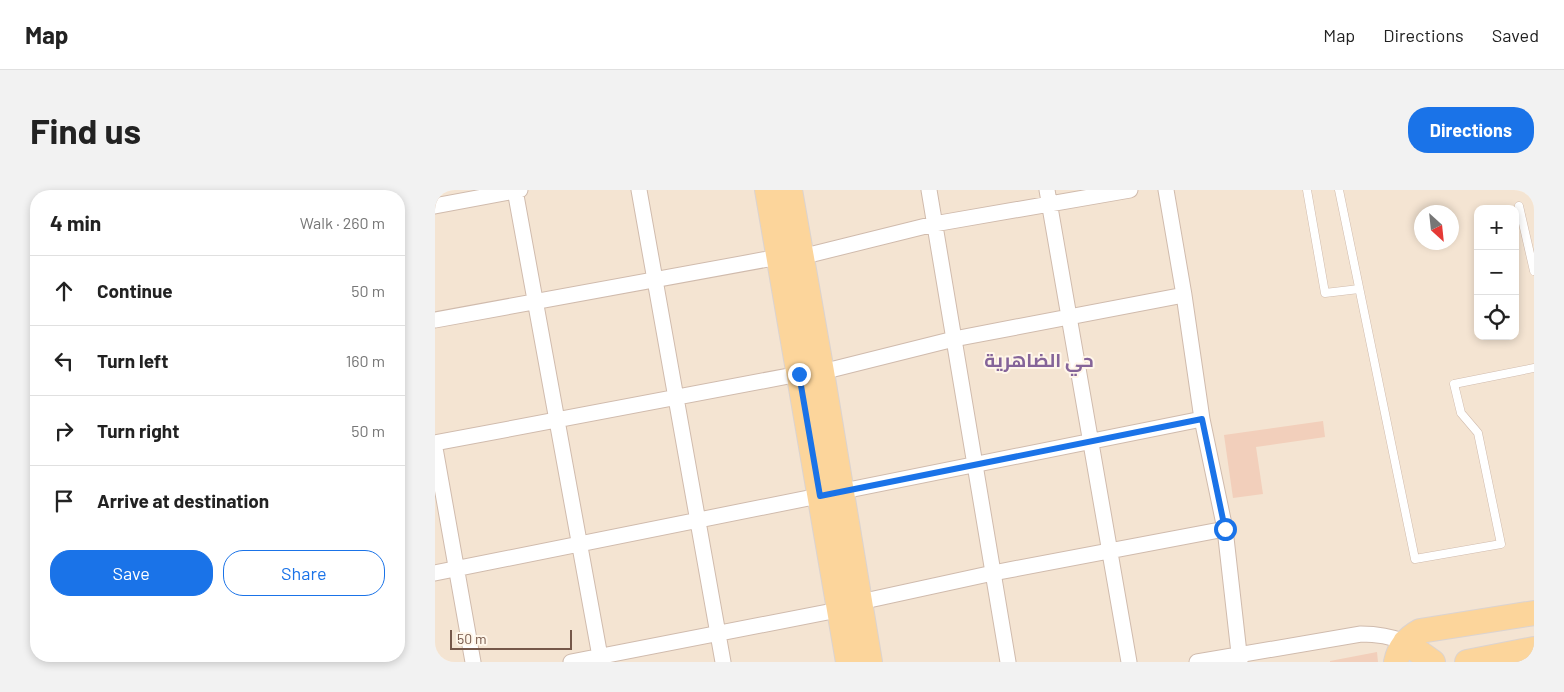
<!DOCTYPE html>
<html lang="en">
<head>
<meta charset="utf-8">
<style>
	:root { --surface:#fff; --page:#f2f2f2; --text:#222; --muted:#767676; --line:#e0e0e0; --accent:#1a73e8 }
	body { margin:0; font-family:Barlow,Cairo,sans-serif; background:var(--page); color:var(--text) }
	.controls { position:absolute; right:15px; top:15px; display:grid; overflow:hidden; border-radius:10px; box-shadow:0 2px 8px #0003 }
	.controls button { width:45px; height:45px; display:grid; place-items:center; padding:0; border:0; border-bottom:1px solid var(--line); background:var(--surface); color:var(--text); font:25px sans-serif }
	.compass { position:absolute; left:979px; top:15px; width:45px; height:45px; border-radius:50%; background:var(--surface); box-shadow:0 2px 8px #0003; rotate:153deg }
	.scale { position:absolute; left:15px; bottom:12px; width:122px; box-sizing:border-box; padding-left:5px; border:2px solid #755749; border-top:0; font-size:14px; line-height:18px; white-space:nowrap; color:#755749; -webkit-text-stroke:4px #fff6ea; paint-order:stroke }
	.stop { position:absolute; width:15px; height:15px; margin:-11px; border:4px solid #1a73e8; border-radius:50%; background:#fff }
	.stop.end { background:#1a73e8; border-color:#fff; box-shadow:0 1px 5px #0008 }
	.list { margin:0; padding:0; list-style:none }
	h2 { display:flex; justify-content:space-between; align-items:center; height:65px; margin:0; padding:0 20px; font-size:21px }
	h2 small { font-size:16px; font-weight:400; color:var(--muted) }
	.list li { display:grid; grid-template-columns:32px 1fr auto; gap:15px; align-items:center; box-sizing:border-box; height:70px; padding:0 20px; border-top:1px solid var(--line) }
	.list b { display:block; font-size:19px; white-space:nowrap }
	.list em { font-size:16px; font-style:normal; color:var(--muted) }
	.actions { display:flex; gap:10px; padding:15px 20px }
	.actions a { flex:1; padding:11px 0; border:1px solid var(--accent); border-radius:20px; text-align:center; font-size:18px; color:var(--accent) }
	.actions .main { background:var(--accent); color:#fff }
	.icon { flex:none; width:28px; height:28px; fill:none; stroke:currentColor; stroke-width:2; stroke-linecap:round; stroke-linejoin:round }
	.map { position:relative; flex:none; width:1099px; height:472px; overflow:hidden; border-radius:20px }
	header { display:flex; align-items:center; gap:30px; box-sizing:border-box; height:70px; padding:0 25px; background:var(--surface); border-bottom:1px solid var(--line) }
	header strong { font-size:24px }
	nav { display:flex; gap:28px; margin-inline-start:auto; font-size:18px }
	.intro { display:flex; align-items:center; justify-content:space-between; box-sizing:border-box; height:120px; padding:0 30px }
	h1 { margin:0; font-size:35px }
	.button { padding:12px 22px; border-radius:20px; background:var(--accent); color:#fff; font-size:18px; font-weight:700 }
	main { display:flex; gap:30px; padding:0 30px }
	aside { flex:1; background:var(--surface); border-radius:20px; box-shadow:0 2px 8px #0003 }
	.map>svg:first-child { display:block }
</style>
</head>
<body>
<header>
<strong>Map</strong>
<nav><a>Map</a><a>Directions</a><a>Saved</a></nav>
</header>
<div class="intro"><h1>Find us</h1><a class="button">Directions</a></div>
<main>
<aside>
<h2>4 min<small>Walk · 260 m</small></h2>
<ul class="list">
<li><svg class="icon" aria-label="ahead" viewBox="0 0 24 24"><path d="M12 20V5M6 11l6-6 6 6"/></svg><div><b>Continue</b></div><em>50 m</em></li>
<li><svg class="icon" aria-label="left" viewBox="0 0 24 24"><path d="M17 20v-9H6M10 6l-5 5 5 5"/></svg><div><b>Turn left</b></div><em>160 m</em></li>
<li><svg class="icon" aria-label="right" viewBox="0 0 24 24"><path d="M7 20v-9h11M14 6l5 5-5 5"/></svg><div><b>Turn right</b></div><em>50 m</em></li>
<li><svg class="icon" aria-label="arrive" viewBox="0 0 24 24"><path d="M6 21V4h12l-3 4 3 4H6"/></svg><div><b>Arrive at destination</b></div></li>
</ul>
<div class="actions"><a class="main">Save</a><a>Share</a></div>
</aside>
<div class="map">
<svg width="1099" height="472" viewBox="0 0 1099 472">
	<rect width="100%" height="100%" fill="#fdf2e4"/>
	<path fill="#f4e4d2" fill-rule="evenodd" d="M0,0H1099V472H0ZM1043,19H1080V146H1043ZM986,22H1016V52H986Z"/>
	<path fill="#f2cfbb" d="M888,231L890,247L821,257L828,304L798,308L789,245Z
		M942,462L943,472H895V471Z"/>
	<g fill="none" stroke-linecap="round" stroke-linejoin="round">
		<defs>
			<path id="service" d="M872,0L890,103L924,99
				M904,0L980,369L1066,354L1043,243L1026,223L1019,194L1099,178
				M1084,16L1099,81"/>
			<path id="minor" d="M80,0L166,472
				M204,0L288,472
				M494,0L573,472
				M612,0L694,472
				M731,0L749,105L767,229L790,339L805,472
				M0,16L85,0
				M366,67L499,34L695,0
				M0,130L344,67
				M387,182L519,149L749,105
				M0,253L364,184
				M0,258L38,472
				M0,383L767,229
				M425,412L558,383L790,339
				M136,472L403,420
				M762,472L926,444C942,444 955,446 970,452"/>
			<path id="primary" d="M332,0L413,472
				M355,0L387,182L435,472
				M970,452L998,472
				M961,472C964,457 972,448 985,441L1099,423
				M1032,472L1099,459"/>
		</defs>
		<use href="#service" stroke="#d0bbad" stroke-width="9"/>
		<use href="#minor" stroke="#d0bbad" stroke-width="17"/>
		<use href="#primary" stroke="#dbd3d0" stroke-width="26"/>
		<use href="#service" stroke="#fff" stroke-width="8"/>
		<use href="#minor" stroke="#fff" stroke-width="15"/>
		<use href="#primary" stroke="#fcd59b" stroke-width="24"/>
	</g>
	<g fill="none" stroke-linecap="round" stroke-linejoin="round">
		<path stroke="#1a73e8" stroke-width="6" d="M364,184L385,306L767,229L790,339"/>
	</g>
	<g text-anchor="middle" stroke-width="4" stroke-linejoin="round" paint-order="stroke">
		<g font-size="19" font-weight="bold" fill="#856499" stroke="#fff6ea">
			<text x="604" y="177">حي الضاهرية</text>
		</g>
	</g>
</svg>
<div class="controls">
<button>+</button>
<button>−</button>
<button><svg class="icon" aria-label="locate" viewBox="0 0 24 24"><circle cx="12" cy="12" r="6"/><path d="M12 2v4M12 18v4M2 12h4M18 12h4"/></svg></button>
</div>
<svg class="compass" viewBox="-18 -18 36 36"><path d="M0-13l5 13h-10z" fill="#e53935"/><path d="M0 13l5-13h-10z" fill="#767676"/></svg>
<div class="scale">50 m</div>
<div class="stop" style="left:790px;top:339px"></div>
<div class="stop end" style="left:364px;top:184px"></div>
</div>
</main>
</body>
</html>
